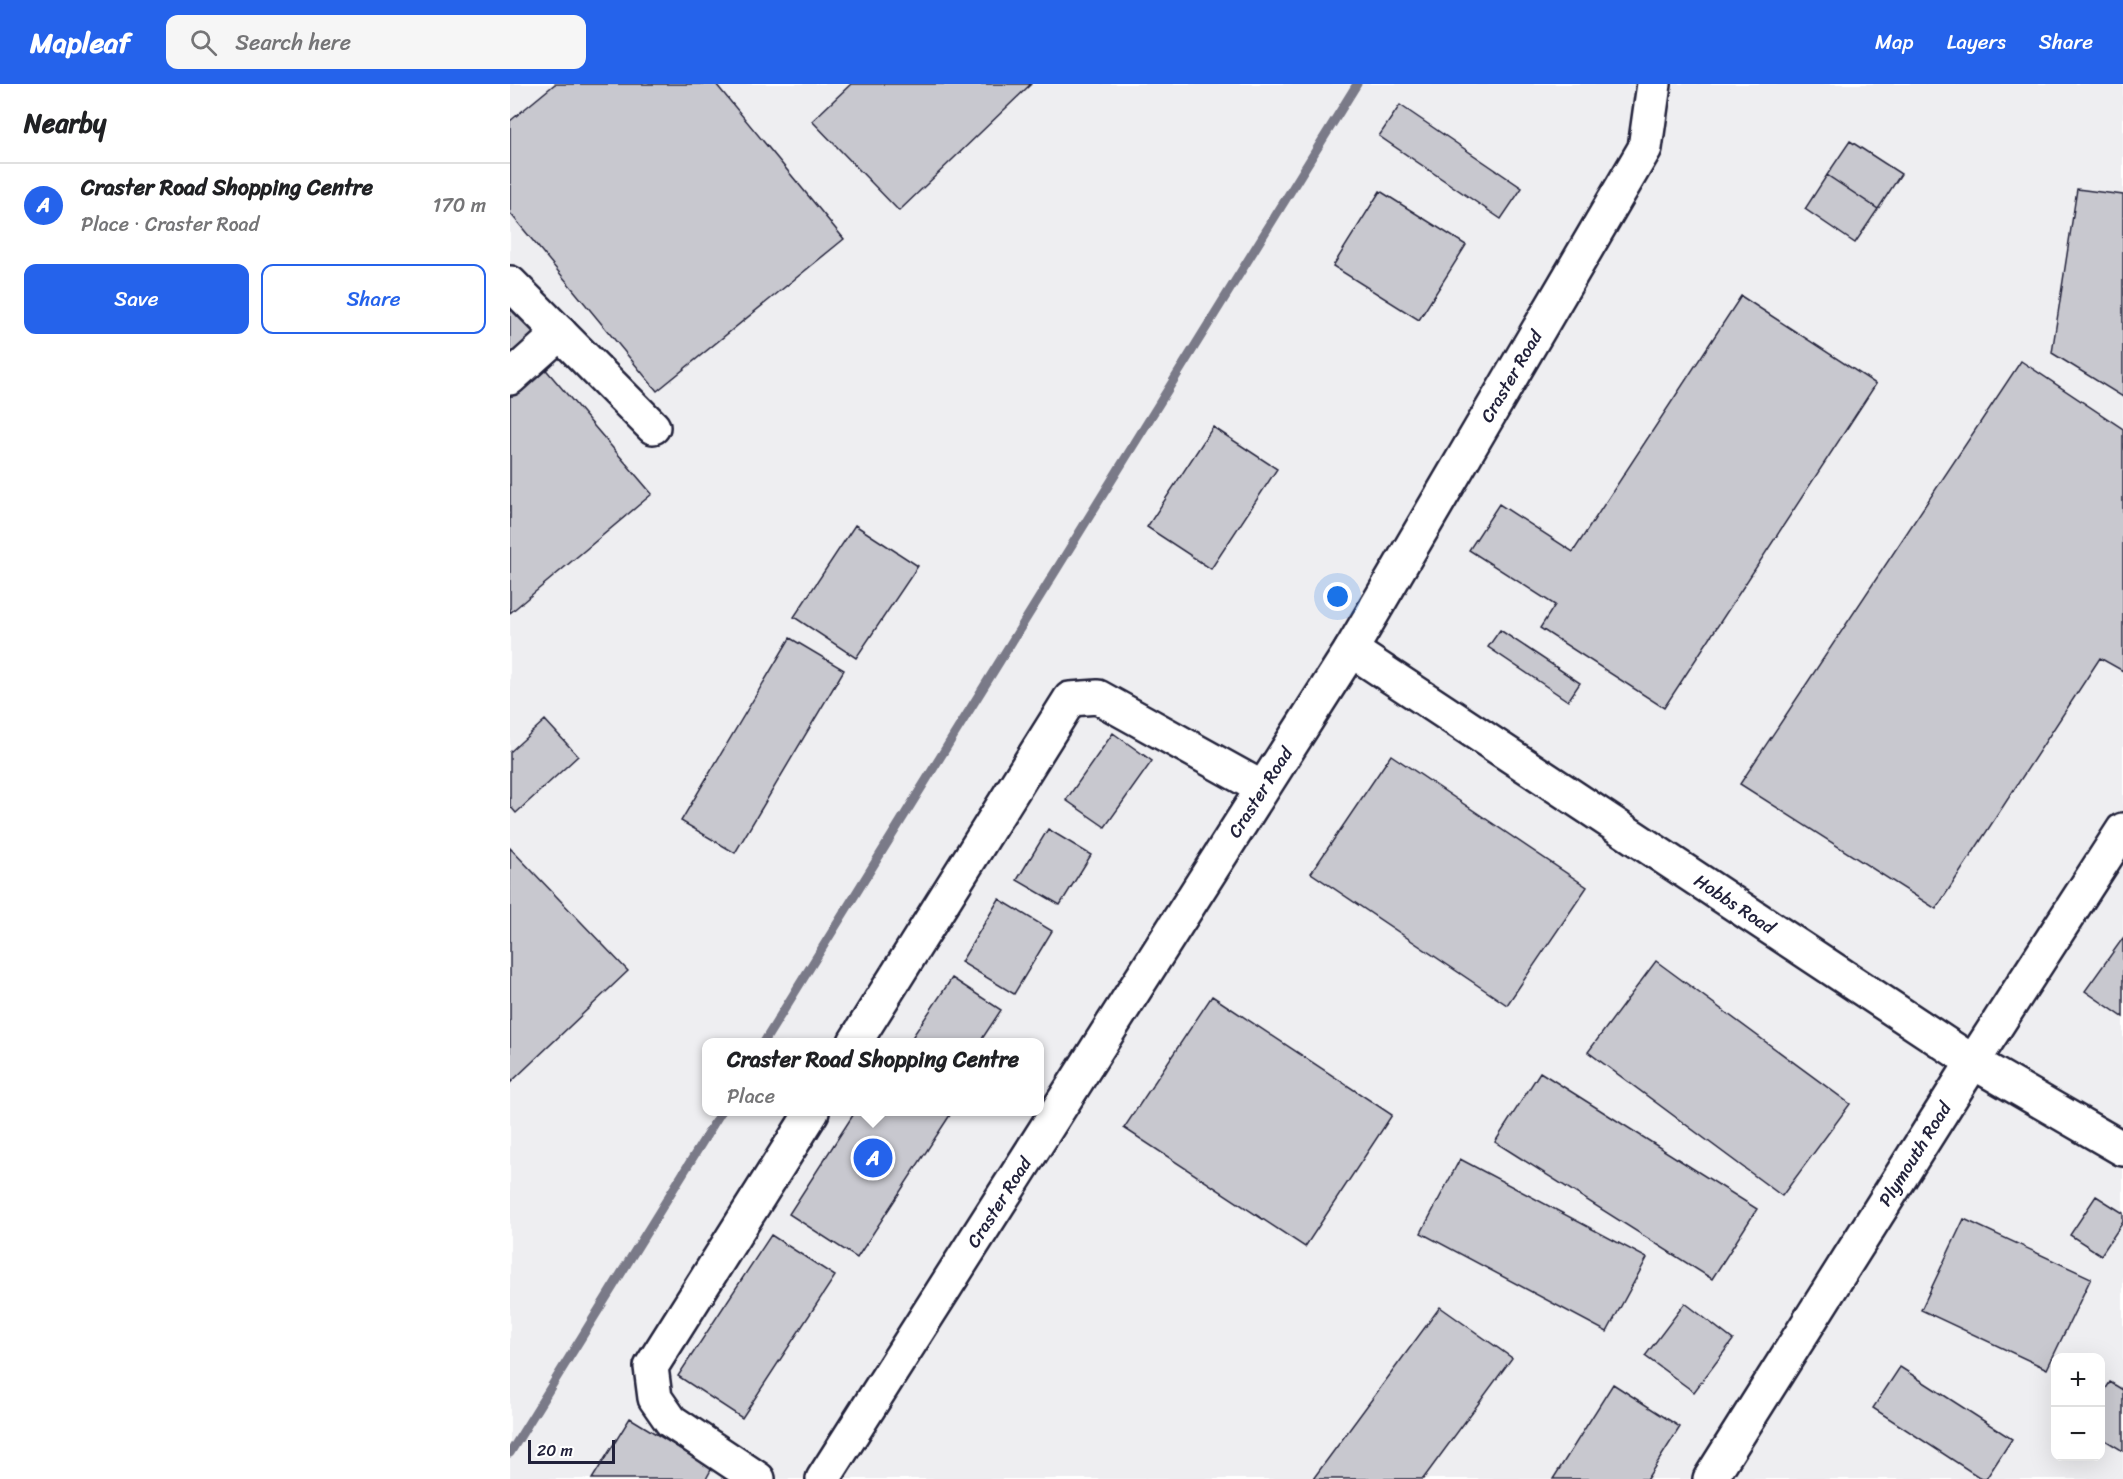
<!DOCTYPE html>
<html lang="en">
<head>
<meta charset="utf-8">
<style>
	:root { --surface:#fff; --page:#f6f6f6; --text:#202124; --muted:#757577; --line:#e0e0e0; --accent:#2563eb }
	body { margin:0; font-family:Sriracha,sans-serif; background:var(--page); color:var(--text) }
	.controls { position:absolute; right:18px; bottom:18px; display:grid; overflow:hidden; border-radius:12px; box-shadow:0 6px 24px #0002 }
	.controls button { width:54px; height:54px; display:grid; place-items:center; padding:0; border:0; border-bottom:2px solid var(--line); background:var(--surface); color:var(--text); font:30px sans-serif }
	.scale { position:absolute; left:18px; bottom:15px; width:87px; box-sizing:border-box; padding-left:6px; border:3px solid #22223b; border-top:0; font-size:16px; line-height:21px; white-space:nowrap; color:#22223b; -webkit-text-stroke:4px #fff; paint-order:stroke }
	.you { position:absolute; left:828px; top:513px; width:21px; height:21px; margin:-15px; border:4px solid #fff; border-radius:50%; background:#1a73e8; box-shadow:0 0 0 9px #1a73e833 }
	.badge { display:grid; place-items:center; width:39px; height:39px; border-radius:50%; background:var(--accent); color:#fff; font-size:20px; font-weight:700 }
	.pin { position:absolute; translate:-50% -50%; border:3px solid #fff; box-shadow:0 2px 6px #0006 }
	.popup { position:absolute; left:192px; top:954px; width:342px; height:78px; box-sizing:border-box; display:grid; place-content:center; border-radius:12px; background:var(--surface); filter:drop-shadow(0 2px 4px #0005); font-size:20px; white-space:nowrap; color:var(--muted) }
	.popup b { font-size:22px; color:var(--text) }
	.popup::after { content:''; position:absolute; left:50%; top:100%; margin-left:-12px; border:12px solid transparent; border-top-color:var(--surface) }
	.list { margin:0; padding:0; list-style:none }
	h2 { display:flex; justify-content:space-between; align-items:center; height:78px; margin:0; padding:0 24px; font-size:26px }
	h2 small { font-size:20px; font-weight:400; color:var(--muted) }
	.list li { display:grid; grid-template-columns:39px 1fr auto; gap:18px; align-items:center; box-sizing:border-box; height:84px; padding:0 24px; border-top:2px solid var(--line) }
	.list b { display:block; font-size:22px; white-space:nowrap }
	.list p { margin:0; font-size:20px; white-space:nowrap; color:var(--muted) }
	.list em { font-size:20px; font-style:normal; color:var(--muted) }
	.actions { display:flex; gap:12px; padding:18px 24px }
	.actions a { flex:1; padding:14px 0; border:2px solid var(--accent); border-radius:12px; text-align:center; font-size:21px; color:var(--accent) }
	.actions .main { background:var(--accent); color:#fff }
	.icon { flex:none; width:33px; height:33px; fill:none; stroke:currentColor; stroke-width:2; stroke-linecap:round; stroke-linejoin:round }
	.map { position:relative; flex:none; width:1613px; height:1395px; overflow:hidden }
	header { display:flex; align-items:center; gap:36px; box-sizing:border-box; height:84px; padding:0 30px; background:var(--accent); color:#fff }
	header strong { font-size:28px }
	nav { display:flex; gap:33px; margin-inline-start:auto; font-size:21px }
	.search { width:420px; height:54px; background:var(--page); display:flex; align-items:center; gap:15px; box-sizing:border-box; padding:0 21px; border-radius:12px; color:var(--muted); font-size:22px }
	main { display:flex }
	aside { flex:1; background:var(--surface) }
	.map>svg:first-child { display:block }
</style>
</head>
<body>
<header>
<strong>Mapleaf</strong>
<div class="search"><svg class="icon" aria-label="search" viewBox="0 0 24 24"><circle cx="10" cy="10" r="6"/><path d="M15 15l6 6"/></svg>Search here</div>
<nav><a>Map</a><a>Layers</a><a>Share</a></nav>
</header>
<main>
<aside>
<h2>Nearby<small></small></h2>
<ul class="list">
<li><span class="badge">A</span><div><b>Craster Road Shopping Centre</b><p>Place · Craster Road</p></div><em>170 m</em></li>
</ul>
<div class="actions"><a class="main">Save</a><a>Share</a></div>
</aside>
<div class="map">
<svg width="1613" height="1395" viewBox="0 0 1613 1395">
	<rect width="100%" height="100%" fill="#fff"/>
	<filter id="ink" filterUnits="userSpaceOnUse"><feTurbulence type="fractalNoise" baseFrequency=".0167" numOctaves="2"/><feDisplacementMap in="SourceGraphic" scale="12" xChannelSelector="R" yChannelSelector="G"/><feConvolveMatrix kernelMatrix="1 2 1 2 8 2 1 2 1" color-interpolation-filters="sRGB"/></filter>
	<g filter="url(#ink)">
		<path fill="#eeeef1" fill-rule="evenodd" d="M0,0H1613V1395H0ZM196,958H530V1028H196ZM1546,1274H1590V1372H1546Z"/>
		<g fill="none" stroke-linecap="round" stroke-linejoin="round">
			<path stroke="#7a7a88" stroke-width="9" d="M254,958L847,0
				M0,1369L211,1028"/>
		</g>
		<path fill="#c8c8cf" stroke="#22223b" stroke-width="1.5" d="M45,0H206L334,155L147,307L0,129V37Z
			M341,0H521L389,127L302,37Z
			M890,21L1012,104L991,135L869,52Z
			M1340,57L1391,90L1368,125L1317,91Z
			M1317,91L1368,125L1345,159L1295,125Z
			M1567,105L1613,111V313L1542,269Z
			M870,107L956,161L909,236L823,182Z
			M1231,212L1366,300L1154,624L1030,544L1045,521L959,466L989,420L1063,468Z
			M0,216L32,251L0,279Z
			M1511,277L1613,345V587L1590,574L1426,825L1230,700Z
			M32,281L142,410L0,529V308Z
			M703,343L767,385L701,485L637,443Z
			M345,441L408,482L346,574L284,533Z
			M990,546L1070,599L1058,617L978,563Z
			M280,554L334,586L225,769L171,737Z
			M35,636L68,672L6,729L0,722V668Z
			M603,649L642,677L595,743L556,716Z
			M881,671L1077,803L997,921L801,789Z
			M538,745L581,771L550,821L507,796Z
			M0,764L118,887L0,999Z
			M489,815L542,847L504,910L451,878Z
			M1613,854V933L1575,907Z
			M1146,877L1340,1020L1272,1112L1078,968Z
			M442,894L491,926L470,958H399Z
			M702,912L882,1031L795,1163L614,1044Z
			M1030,988L1247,1125L1202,1195L985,1058Z
			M345,1028H442L347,1174L279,1130Z
			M950,1075L1137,1174L1097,1248L911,1149Z
			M1586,1112L1613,1129V1138L1591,1171L1560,1151Z
			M1454,1135L1581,1194L1537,1285L1411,1226Z
			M261,1151L325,1192L232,1334L168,1292Z
			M1175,1219L1223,1256L1184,1308L1135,1272Z
			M930,1223L1002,1274L913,1395H803Z
			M1390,1283L1502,1355L1476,1395H1472L1363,1324Z
			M1600,1298L1613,1306V1367L1590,1353V1314Z
			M1103,1300L1170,1343L1137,1395H1043Z
			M120,1334L202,1384L196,1395H82Z"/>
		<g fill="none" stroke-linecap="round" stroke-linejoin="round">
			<defs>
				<g id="minor">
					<path d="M0,199L143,343"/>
					<path d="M0,294L50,249"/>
					<path id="s1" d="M841,566L1463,978L1613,1065"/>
					<path d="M345,958L560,615L588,613L752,704"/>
					<path d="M248,1395L161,1337L145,1314L141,1283L302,1028"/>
					<path id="s2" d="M313,1395L841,566L1135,64L1144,0"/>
					<path id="s3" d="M1200,1395L1463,978L1613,746"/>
				</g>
			</defs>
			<use href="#minor" stroke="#22223b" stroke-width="38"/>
			<use href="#minor" stroke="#fff" stroke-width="33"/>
		</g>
	</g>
	<g text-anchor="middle" stroke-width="5" stroke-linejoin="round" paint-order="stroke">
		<g font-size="18" fill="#22223b" stroke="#fff">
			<text dy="6" stroke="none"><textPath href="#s2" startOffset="1300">Craster Road</textPath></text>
			<text dy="6" stroke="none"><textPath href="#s2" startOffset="814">Craster Road</textPath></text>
			<text dy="6" stroke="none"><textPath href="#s1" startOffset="460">Hobbs Road</textPath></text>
			<text dy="6" stroke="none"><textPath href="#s3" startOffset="384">Plymouth Road</textPath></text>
			<text dy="6" stroke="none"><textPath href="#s2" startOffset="328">Craster Road</textPath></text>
		</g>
	</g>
</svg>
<div class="controls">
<button>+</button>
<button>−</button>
</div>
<div class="scale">20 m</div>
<div class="you"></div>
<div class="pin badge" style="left:363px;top:1074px">A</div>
<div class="popup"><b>Craster Road Shopping Centre</b>Place</div>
</div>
</main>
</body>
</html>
